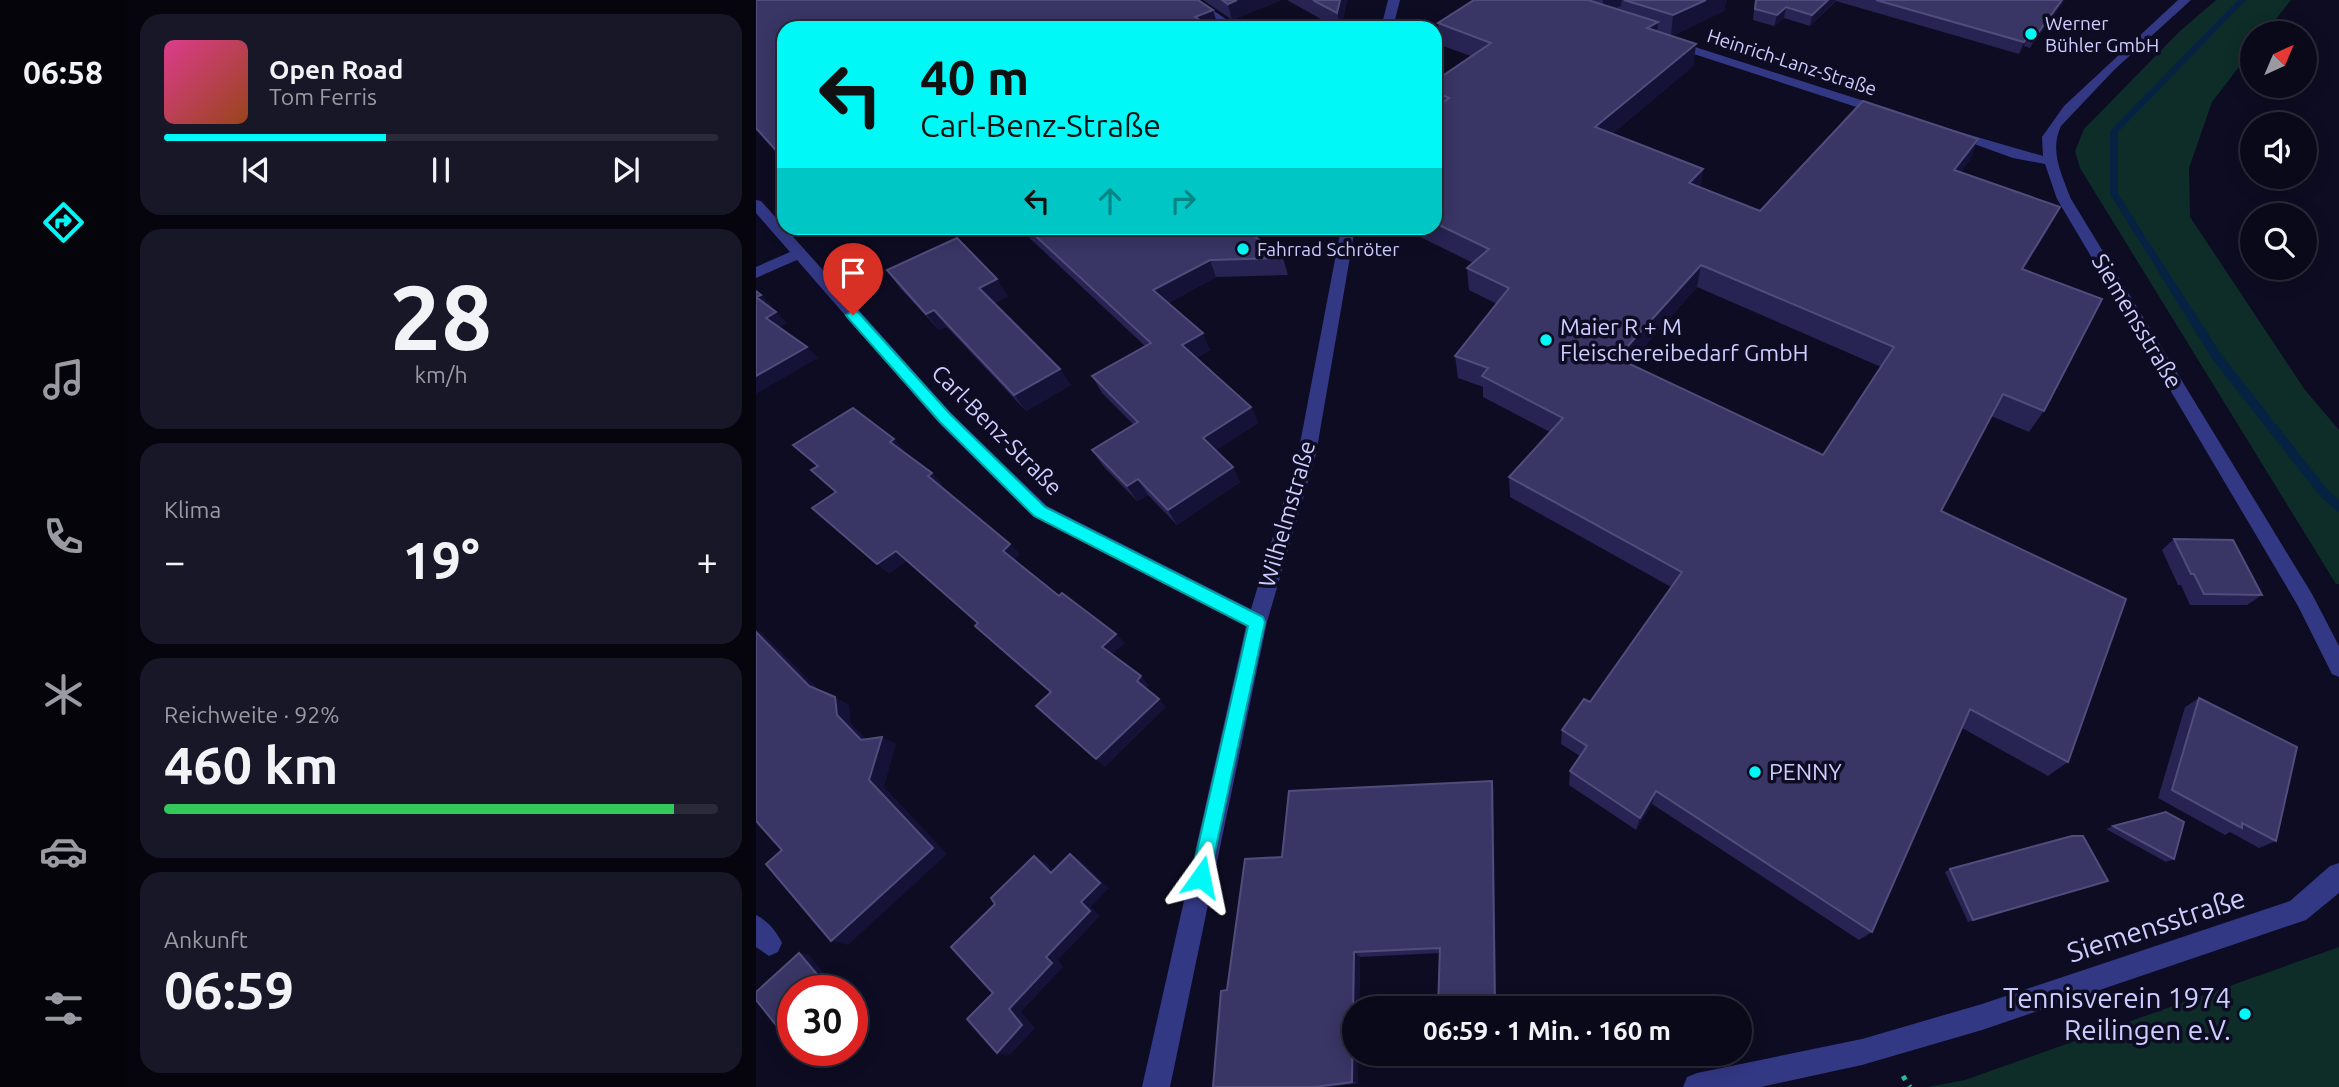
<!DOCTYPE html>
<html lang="de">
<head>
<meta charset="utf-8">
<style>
  body { margin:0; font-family:Ubuntu,sans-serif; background:#181727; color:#f1f3f6; height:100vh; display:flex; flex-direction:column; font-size:26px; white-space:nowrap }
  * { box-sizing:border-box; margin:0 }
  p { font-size:23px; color:#999aa2 }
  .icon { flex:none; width:38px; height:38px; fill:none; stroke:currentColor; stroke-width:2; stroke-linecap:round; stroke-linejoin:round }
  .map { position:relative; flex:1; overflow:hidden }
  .sheet { display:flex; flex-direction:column; gap:14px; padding:14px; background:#06050e; width:630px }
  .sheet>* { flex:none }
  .top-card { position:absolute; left:21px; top:21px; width:665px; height:214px; border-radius:21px; box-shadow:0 4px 18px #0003,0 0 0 2px #2a2a39; background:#00f8f7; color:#111; overflow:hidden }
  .needle { width:46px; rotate:44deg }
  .tools { position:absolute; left:1484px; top:21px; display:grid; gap:14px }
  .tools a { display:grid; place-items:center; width:77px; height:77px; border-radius:50%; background:#0a091a; box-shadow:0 4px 18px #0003,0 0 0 2px #2a2a39; font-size:35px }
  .speed { position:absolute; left:21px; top:975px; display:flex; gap:14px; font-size:35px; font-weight:700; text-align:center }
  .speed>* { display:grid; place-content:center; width:91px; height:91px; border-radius:50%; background:#0a091a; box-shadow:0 4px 18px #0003,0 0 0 2px #2a2a39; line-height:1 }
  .speed .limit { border:10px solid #d22; background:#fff; color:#111 }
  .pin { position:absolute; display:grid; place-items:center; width:60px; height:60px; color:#fff; margin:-72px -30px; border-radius:50% 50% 50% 0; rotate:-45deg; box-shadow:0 0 7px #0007 }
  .pin .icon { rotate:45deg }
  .me { position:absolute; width:77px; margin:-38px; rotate:12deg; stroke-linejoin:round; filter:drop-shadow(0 0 5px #0008) }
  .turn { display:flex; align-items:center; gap:24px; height:147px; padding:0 28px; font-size:32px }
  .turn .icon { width:91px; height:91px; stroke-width:2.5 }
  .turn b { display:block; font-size:49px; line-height:60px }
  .lanes { display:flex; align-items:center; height:66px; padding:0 28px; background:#0003; justify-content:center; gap:35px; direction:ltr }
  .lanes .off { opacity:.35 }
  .big { font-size:52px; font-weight:600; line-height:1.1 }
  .sheet .tile { flex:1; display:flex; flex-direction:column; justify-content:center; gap:10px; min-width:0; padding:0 24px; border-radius:21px; background:#181727 }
  .sheet .dial { align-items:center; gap:0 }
  .dial b { font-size:91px; line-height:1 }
  .song { display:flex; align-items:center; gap:21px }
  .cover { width:84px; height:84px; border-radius:10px; background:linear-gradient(135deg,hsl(330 70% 55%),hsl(20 70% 35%)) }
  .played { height:7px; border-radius:4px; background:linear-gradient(90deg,#00f8f7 40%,#2a2a39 40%) }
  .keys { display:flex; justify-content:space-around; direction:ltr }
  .heat { display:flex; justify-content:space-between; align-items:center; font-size:38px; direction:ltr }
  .charge { height:10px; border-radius:5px; background:linear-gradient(90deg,#34c759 92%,#2a2a39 0) }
  .trip { position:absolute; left:586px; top:996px; width:410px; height:70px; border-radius:35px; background:#0a091a; box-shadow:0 4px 18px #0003,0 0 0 2px #2a2a39; font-weight:600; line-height:70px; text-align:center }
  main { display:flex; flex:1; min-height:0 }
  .tabs { display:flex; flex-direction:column; width:126px; justify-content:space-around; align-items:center; background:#04040a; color:#999aa2 }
  .tabs .icon { width:49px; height:49px }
  .tabs .on { color:#00f8f7 }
  .tabs b { font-size:32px; color:#f1f3f6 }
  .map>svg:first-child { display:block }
  .green { fill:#0e2d28 }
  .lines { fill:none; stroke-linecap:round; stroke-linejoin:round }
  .stream { fill:#052242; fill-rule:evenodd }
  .path { stroke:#24bca3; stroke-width:5; stroke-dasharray:4.5 7; stroke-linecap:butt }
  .minor { fill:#333885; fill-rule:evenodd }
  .wall { fill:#272352; fill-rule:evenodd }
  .shaded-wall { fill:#151237 }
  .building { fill:#393565; stroke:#504d7d; stroke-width:2; fill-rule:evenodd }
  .route { fill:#00f8f7; stroke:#00a1a1; stroke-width:2 }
  .poi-dot { fill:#00f8f7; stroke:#0d0c22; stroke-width:2.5 }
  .labels { text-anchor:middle; stroke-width:7; stroke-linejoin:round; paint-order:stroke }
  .far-poi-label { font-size:19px; fill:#cdcdff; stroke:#0d0c22; text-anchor:start }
  .far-street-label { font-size:19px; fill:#cdcdff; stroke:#0d0c22 }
  .street-label { font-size:23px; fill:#cdcdff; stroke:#0d0c22 }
  .poi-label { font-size:23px; fill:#cdcdff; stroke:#0d0c22; text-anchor:start }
  .near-street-label { font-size:28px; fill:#cdcdff; stroke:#0d0c22 }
  .near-poi-label { font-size:28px; fill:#cdcdff; stroke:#0d0c22; text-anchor:end }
</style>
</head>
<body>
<main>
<nav class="tabs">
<b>06:58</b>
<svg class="icon on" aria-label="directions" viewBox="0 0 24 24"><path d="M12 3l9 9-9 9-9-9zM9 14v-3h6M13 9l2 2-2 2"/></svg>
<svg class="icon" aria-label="music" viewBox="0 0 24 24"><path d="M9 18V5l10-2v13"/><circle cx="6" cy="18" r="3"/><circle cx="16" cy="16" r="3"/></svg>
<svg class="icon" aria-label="phone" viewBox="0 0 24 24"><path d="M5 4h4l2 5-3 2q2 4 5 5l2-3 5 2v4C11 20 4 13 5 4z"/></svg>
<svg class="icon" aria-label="climate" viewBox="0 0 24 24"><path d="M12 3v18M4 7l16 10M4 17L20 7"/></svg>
<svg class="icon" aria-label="car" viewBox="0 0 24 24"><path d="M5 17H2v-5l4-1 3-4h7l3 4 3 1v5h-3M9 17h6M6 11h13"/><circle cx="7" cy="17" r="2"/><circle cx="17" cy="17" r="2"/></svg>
<svg class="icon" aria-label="filters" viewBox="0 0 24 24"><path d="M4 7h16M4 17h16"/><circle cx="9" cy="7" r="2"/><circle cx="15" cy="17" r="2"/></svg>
</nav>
<section class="sheet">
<div class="tile">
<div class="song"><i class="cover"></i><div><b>Open Road</b><p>Tom Ferris</p></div></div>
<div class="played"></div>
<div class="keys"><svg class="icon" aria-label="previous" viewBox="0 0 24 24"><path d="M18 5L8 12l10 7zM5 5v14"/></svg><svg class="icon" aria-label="pause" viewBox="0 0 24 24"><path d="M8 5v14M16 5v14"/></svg><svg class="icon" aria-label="next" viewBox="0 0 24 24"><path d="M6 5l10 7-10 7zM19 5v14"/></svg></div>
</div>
<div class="tile dial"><b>28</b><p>km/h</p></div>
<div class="tile"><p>Klima</p>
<div class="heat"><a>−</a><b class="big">19°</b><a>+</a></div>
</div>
<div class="tile"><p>Reichweite · 92%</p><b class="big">460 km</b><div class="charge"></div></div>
<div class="tile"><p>Ankunft</p><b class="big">06:59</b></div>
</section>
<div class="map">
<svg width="1583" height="1087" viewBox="0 0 1583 1087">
  <rect width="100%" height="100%" fill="#0d0c22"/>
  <!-- green -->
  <g class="green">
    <path d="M1460,0H1535L1509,33H1496V50L1456,102L1433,168L1434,217L1549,390L1583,430V584H1580L1324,168L1319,151L1328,129L1424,31Z"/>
    <path d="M1583,947V1087H1172L1209,1080Z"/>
  </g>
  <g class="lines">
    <!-- stream -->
    <path class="stream" d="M1482,0H1490L1362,132V194L1465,354L1571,489L1583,500V512L1579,510L1563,495L1457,360L1354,194V131Z"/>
    <!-- path -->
    <path class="path" d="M1147,1076L1154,1087"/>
    <!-- minor -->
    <g class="minor">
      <path d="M428,0H442L483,28H469Z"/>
      <path d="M632,0H644L637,28H625Z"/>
      <path d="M1422,0H1435L1358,70L1305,126C1293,151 1306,175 1315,199L1556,594L1583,646V677L1576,674L1542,606L1301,199L1289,164L1257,158L1190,134L1197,130L1287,156L1286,137L1308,106Z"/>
      <path d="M914,39L1133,109L1135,112L1133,115H1125L910,45L908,43Z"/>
      <path d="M0,200L5,201L195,413L291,506L495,609L542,454L585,228H599L560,454L511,622L414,1087H386L490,626L277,516L183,423L41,260L0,278V267L34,252L0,213Z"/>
      <path d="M1583,863V893L1550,920L1541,923L1226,1030L1106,1065L1005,1087H927L931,1077L941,1073L1106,1039L1226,1004L1534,901L1574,866Z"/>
      <path d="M0,915C12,921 20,931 26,943L22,952L13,956L0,947Z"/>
    </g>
  </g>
  <!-- wall -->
  <g class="wall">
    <path d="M0,0L462,26L457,28H28V161L0,130Z"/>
    <path d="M447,0H525L476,20Z"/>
    <path d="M531,0H591L585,28H581Z"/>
    <path d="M718,0H970L968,11L916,36L940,44L937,66L856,134L947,169L944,187L1004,211L1222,139L1213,161L1204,173L1292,230L1267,269L1288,411L1273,432L1235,416L1185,511L1312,762L1292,776L1206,728L1116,932L1103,940L896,804L880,830L813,785L814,771L824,756L805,744L806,730L834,702L915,587L754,497L753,477L794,432L727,397V387L702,378L699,356L741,304L713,290L711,268L717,263L646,228H679V81L715,56L684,45L682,23ZM941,287L1125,367L1067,455L873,364Z"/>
    <path d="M999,0H1309L1274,48L1268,46L1263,54L1080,1L1054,26L1028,18L1018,26L997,20Z"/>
    <path d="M264,228H488L527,258L532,275L460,277L412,303L454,350L440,358L495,407L502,423L460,450L484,482L421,525L392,495L381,501L347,466L336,450L378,425L346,393L336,376L389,346L265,230Z"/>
    <path d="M131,270L252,296L238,303L315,385L270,411L191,327L183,330L144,288Z"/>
    <path d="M1418,539L1506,595L1491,605H1434L1425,585H1422L1406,550Z"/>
    <path d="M1443,698L1520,841L1503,848L1474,832L1469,835L1402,798L1429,707Z"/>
    <path d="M736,781L738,790L684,953L604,957L603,1008H598L602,1083L574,1087H457L471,990L526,857Z"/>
    <path d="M1357,826L1418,859L1410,862L1350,829Z"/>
    <path d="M1194,869L1345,884L1212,922L1189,872Z"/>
  </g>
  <!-- shaded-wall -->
  <g class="shaded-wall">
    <path d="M481,0H525L476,20L472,4Z"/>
    <path d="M584,0H591L585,28L581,13Z"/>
    <path d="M847,0H866L865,6L846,14Z"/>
    <path d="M950,0H970L968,11L915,37L917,15Z"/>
    <path d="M1072,0H1080L1054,26L1056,15Z"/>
    <path d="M1306,0H1309L1274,48L1279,37Z"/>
    <path d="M1030,7L1028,18L1018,26L1021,15Z"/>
    <path d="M457,10L462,26L457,28H442L439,17Z"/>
    <path d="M902,22L900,44L891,28Z"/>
    <path d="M1273,35L1268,46L1263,54L1268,42Z"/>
    <path d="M940,44L937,66L838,149L839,127Z"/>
    <path d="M1222,139L1213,161L1189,193L1198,170Z"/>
    <path d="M947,169L944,191L933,183Z"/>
    <path d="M1304,207L1292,230L1254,291L1266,269Z"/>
    <path d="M454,260L460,277L404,307L397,290Z"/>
    <path d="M945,265L941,287L859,380L861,358Z"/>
    <path d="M241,279L252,296L234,305L223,288Z"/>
    <path d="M5,295L16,306L11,309L0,297Z"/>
    <path d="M178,310L191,327L183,330L170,314Z"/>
    <path d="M20,312L31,323L21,329L10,318Z"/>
    <path d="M447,333L454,350L433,362L426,345Z"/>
    <path d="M51,347L62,358L0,394V376Z"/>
    <path d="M304,369L315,385L270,411L258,395Z"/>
    <path d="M495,407L502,423L454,454L447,438Z"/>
    <path d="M138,439L148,450L144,453L134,442Z"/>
    <path d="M477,467L484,482L421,525L412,510Z"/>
    <path d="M176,473L186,484L182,487L172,476Z"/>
    <path d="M382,479L392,495L381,501L371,486Z"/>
    <path d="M254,544L264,554L257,561L247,551Z"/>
    <path d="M140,551L151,561L133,574L121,564Z"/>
    <path d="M0,629L6,633L67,694L53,686L0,632Z"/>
    <path d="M360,634L369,643L355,655L346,647Z"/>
    <path d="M385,676L393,685L389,689L381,681Z"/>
    <path d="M79,697L93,705L95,724L119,748L105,740L81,715Z"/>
    <path d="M403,699L410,707L349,767L340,759Z"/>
    <path d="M126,737L140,744L128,787L191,854L92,945L75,941L113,780Z"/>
    <path d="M736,781L738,790L740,1008H739Z"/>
    <path d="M900,791L896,804L880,830L884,818Z"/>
    <path d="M314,854L324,860L353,888L335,907L344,916L302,960L307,967L265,1012L279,1028L254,1055L241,1053L253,1009L290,957L325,902Z"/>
    <path d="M278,856L289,862L306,879L295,873Z"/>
    <path d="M1352,881L1345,884L1212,922L1217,920Z"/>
    <path d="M598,952L604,957L603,1008H598V1054H602V1083L596,1082Z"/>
    <path d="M43,953L53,955L80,988L78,990H66Z"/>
    <path d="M37,1018V1029L34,1032L24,1030Z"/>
  </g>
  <!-- building -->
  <g class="building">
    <path d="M0,0H442L457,10L439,17L447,22L442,25L447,28H28V159L0,128Z"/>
    <path d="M466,0H481L472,4Z"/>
    <path d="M557,0H584L581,13Z"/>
    <path d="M718,0H832L902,22L891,28L940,44L839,127L947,169L933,183L1004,211L1107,101L1222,139L1198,170L1304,207L1266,269L1346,299L1288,411L1247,394L1185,511L1370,599L1312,762L1214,709L1116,932L900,791L884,818L814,771L831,746L806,730L828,699L834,702L926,572L753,477L807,418L726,376L732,368L699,356L753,288L711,268L733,249L679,223V108L693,98L679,92V81L735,43L682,23ZM945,265L1138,347L1067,455L861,358Z"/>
    <path d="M868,0H950L917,15Z"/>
    <path d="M1000,0H1072L1056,15L1030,7L1021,15L999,9Z"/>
    <path d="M1120,0H1306L1279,37L1273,35L1268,42Z"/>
    <path d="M271,228H488L527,258L454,260L397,290L447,333L426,345L495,407L447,438L477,467L412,510L382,479L371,486L336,450L382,422L336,376L395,343Z"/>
    <path d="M201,238L241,279L223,288L304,369L258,395L178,310L170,314L131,270Z"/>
    <path d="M0,291L5,295L0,297L20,312L10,318L51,347L0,376Z"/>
    <path d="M97,408L138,439L134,442L176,473L172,476L254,544L247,551L303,596L306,593L360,634L346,647L385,676L381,681L403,699L340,759L280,706L295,692L219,626L222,623L140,551L121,564L56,508L80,492L55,470L62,466L37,445Z"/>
    <path d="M1418,539L1477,540L1506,595L1448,594L1438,574H1435Z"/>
    <path d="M0,632L53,686L79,697L81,715L105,740L126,737L113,780L177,848L75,941L10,864L26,850L0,821Z"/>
    <path d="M1443,698L1541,747L1520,841L1486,823V828L1416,790Z"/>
    <path d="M736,781L739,1008H682L684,948L598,952L596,1082L558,1087H457L465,991L471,990L489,859L526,857L533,791Z"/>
    <path d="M1410,812L1428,822L1418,859L1357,826Z"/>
    <path d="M1316,836H1327L1352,881L1217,920L1194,869Z"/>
    <path d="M314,854L344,883L325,902L334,911L290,957L296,963L253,1009L266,1025L241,1053L211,1019L237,993L195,947L239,904L235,898L278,856L295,873Z"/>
    <path d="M43,953L71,986L66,990H37V1018L24,1030L0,1000V992Z"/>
  </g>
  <!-- route -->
  <path class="route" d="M97,311L102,312L194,414L289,507L507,617L509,622L452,884L445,887L438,884L435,877L492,626L278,516L184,422L92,318L90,315Z"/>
  <!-- markers -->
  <g class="poi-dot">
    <circle cx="1275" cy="34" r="7"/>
    <circle cx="487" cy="249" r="7"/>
    <circle cx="790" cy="340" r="7"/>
    <circle cx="999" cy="772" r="7"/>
    <circle cx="1489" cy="1014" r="7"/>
  </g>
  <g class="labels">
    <!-- far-poi labels -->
    <g class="far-poi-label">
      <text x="1289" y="30">Werner<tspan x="1289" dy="22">Bühler GmbH</tspan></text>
      <text x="501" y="256">Fahrrad Schröter</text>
    </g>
    <!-- far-street labels -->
    <g class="far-street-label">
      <text transform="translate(1036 62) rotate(18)" y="7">Heinrich-Lanz-Straße</text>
    </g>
    <!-- street labels -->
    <g class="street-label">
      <text transform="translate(1381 321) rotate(59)" y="8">Siemensstraße</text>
      <text transform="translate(241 430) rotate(45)" y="8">Carl-Benz-Straße</text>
      <text transform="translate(531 514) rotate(-74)" y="8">Wilhelmstraße</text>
    </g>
    <!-- poi labels -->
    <g class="poi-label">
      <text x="804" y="335">Maier R + M<tspan x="804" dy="26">Fleischereibedarf GmbH</tspan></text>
      <text x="1013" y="780">PENNY</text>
    </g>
    <!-- near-street labels -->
    <g class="near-street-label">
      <text transform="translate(1400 925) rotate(-18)" y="10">Siemensstraße</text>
    </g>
    <!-- near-poi labels -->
    <g class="near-poi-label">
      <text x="1475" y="1008">Tennisverein 1974<tspan x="1475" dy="32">Reilingen e.V.</tspan></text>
    </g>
  </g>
</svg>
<div class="tools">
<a><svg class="needle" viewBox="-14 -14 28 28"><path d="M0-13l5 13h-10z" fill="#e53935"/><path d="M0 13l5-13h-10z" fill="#999aa2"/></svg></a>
<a><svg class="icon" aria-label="sound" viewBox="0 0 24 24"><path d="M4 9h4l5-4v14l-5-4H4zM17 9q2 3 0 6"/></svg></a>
<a><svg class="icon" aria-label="search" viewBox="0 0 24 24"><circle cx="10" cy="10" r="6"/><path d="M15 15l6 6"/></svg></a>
</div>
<div class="speed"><div class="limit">30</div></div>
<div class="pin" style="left:97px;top:315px;background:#d93025"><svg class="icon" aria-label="arrive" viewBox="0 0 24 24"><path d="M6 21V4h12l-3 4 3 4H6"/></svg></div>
<svg class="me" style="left:445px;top:877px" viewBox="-20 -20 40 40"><path d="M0-17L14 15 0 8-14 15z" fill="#00f8f7" stroke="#fff" stroke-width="4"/></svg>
<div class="trip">06:59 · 1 Min. · 160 m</div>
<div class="top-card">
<div class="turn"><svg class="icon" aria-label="left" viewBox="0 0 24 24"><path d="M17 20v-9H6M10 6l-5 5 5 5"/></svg><div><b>40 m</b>Carl-Benz-Straße</div></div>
<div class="lanes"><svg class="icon" aria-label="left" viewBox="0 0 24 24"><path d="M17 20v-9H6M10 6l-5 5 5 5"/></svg><svg class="icon off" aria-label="ahead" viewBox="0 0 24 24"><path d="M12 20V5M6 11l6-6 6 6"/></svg><svg class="icon off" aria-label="right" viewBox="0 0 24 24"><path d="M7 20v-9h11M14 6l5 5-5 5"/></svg></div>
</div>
</div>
</main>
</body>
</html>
